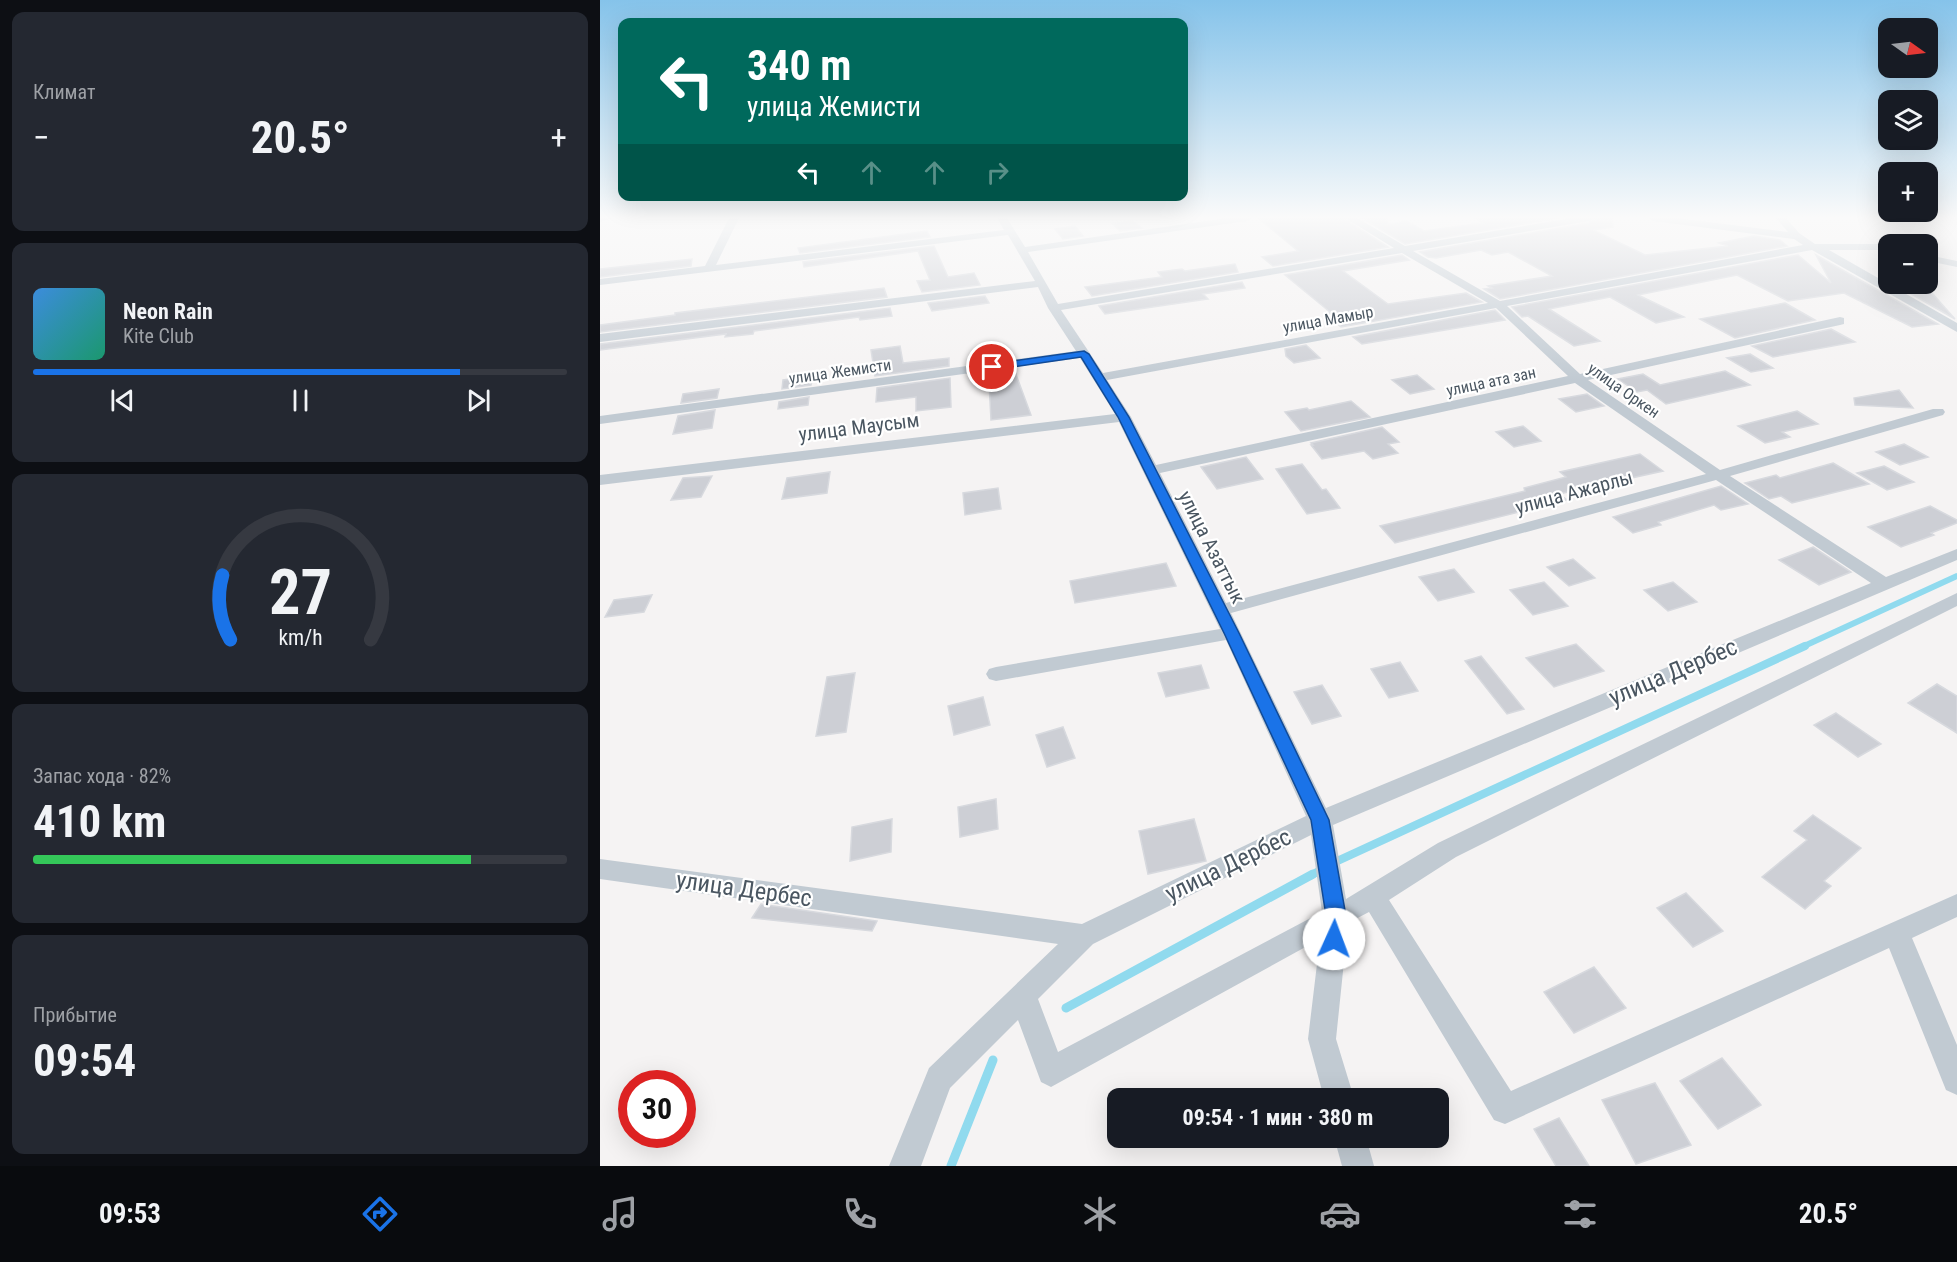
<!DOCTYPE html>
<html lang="ru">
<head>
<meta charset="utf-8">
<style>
  body { margin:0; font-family:"Roboto Condensed",sans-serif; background:#242831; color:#f1f3f6; height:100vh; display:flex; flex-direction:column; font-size:22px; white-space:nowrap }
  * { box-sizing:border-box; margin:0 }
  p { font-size:20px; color:#9ea1a6 }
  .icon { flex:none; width:33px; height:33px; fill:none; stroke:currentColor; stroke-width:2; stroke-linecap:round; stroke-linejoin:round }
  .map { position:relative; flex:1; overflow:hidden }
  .side { display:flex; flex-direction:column; gap:12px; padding:12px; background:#0d0f14; width:600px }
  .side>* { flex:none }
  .banner { position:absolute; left:18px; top:18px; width:570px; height:183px; border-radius:12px; box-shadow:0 6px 24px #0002; background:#00695c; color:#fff; overflow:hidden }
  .needle { width:39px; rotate:104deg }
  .fabs { position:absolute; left:1278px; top:18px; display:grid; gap:12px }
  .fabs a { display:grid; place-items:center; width:60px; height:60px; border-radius:12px; background:#171b24; box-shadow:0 6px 24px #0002; font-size:30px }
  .speed { position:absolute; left:18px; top:1070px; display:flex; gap:12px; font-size:30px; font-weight:700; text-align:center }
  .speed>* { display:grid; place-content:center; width:78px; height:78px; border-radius:50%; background:#171b24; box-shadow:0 6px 24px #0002; line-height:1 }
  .speed .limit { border:9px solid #d22; background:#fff; color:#111 }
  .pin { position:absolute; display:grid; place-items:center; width:51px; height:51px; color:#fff; margin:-26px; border:3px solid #fff; border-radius:50%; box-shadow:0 2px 6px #0007 }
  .me { position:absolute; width:66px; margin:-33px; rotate:2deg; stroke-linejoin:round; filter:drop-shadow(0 0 4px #0008) }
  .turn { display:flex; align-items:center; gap:21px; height:126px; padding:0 30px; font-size:27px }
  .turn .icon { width:78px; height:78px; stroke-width:2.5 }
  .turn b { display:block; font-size:42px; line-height:51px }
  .lanes { display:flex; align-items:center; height:57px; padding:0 30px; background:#0003; justify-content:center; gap:30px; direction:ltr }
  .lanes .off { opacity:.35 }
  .big { font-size:45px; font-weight:700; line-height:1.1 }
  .side .card { flex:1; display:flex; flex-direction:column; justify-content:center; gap:9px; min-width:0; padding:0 21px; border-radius:12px; background:#242831 }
  .side .dial { align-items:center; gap:0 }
  .dial svg { height:156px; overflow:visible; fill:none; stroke:#363941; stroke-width:7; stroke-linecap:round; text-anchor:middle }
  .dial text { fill:#f1f3f6; stroke:none }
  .song { display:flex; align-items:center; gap:18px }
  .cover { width:72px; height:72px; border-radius:9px; background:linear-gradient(135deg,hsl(210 70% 55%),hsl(160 70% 35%)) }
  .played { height:6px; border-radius:3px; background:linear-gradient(90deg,#1a73e8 80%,#363941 80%) }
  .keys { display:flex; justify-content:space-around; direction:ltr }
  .heat { display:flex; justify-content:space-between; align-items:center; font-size:33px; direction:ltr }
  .charge { height:9px; border-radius:4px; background:linear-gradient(90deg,#34c759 82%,#363941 0) }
  .trip { position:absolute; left:507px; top:1088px; width:342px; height:60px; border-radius:12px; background:#171b24; box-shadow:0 6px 24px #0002; font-weight:700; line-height:60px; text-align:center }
  .dock { display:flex; height:96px; justify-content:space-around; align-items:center; background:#090b0e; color:#9ea1a6 }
  .dock .icon { width:42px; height:42px }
  .dock .selected { color:#1a73e8 }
  .dock b { font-size:27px; color:#f1f3f6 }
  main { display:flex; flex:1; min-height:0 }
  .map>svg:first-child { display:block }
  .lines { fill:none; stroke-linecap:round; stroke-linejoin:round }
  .stream-far2 { stroke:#90daee; stroke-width:6 }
  .stream-far1 { stroke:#90daee; stroke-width:8 }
  .stream { stroke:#90daee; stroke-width:9 }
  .building { fill:#cdcfd5; stroke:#d7d9de; stroke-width:1.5 }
  .minor { fill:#c1cad2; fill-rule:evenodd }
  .route { fill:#1a73e8; stroke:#114b97; stroke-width:1.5 }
  .labels { text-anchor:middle; stroke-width:4.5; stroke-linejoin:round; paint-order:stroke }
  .far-street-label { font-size:16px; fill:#4a5661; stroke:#fff }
  .street-label { font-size:20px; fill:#4a5661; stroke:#fff }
  .near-street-label { font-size:24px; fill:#4a5661; stroke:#fff }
</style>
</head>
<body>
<main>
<section class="side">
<div class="card"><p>Климат</p>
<div class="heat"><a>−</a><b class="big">20.5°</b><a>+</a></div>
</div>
<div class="card">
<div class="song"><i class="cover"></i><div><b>Neon Rain</b><p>Kite Club</p></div></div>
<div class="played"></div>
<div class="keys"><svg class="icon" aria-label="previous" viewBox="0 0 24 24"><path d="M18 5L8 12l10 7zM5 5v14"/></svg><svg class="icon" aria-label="pause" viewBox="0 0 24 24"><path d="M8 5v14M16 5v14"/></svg><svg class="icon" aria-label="next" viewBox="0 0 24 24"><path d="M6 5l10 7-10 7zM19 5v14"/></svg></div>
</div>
<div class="card dial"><svg viewBox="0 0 100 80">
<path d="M14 69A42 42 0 1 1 86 69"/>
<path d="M14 69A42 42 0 0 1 10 36" stroke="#1a73e8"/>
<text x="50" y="56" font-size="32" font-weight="700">27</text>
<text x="50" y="72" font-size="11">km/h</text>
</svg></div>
<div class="card"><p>Запас хода · 82%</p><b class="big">410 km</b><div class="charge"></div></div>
<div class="card"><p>Прибытие</p><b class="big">09:54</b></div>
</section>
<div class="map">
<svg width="1357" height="1166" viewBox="0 0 1357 1166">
  <rect width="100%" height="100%" fill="#f5f3f3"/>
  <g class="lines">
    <!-- stream-far2 -->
    <path class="stream-far2" d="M1202,647L1357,576"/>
    <!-- stream-far1 -->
    <g class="stream-far1">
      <path d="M733,863L1205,646"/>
      <path d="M710,876L724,868"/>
    </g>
    <!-- stream -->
    <g class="stream">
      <path d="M466,1008L713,874"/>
      <path d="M351,1166L393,1060"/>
    </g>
  </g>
  <!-- building -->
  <g class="building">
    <path d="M658,218H743L788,247L673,266L662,257L698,251Z"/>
    <path d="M762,218H787L788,224L807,221L824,231L883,223L875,218H958L805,244Z"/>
    <path d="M996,218H1012L1013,227L993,230L1045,255L1128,246L1119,243L1154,236L1180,240L1187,246L900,299L884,289L892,288L888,286L952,276L908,252L892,255L881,250L836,258L828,257L820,252L989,223Z"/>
    <path d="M533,221L542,228L520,231L512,223Z"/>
    <path d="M475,226L483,236L463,239L455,229Z"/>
    <path d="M327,231L330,237L200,253L198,248Z"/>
    <path d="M334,246L348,277L374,273L380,285L322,292L317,281L330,280L318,251L204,267L203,262Z"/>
    <path d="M802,255L809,260L743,271L788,304L866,293L882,302L741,327L726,314L730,312L685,275Z"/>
    <path d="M1198,255L1231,283L1216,255L1338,324L1312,327L1244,293L1188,301L1137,275L1038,295L1084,317L1056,323L1010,297L949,309L1000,341L974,346L928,316L922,317L912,307Z"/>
    <path d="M92,259L91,266L0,277V269Z"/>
    <path d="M635,264L638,272L492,296L485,287L562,277L558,272L582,269L585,271Z"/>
    <path d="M642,282L645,288L603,294L608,299L505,314L499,306Z"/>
    <path d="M1296,284H1324L1355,319L1299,287Z"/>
    <path d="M284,288L287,297L0,332V325L75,315V313Z"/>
    <path d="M385,296L389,303L332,311L328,303Z"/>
    <path d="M1185,303L1215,320L1135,338L1100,319Z"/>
    <path d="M290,308L292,316L260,320L259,317L154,331L153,334L125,337L126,334L0,350V344Z"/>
    <path d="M895,310L905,320L762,344L753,337Z"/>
    <path d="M1231,329L1255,342L1173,357L1152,346Z"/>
    <path d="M706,345L720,358L694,363L686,356L685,349Z"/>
    <path d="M300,346L303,363L349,358V366L275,376L271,350Z"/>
    <path d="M407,350L410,358L376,362L374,355Z"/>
    <path d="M1150,354L1173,368L1151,372L1127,358Z"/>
    <path d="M414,369L431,415L391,420L389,382L382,383L380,374Z"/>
    <path d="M1125,371L1150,385L1066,404L1047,390L1037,392L1018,379L1043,374L1060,385Z"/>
    <path d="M817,375L834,389L810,394L792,380Z"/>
    <path d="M213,376L211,385L182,389L183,380Z"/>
    <path d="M350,378L351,407L316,411V397L276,402L277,388Z"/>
    <path d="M119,389L117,398L81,403L83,394Z"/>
    <path d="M1299,390L1313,408L1255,405L1254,398Z"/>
    <path d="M987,394L1004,406L976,412L959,399Z"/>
    <path d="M209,397L208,405L178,409L179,402Z"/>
    <path d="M751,401L770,417L701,431L685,412L707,408L709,410Z"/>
    <path d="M115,410L112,428L73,434L78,416Z"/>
    <path d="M1197,411L1218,424L1182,432L1190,437L1165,443L1138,426Z"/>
    <path d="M923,426L941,441L914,447L896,432Z"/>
    <path d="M782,427L799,442L788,444L798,453L773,459L764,451L722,459L711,445H713L711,443Z"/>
    <path d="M1304,444L1328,457L1300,465L1276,452Z"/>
    <path d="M1040,454L1063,471L959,494L967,500L795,543L780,526L925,491L924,488L966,477L960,472Z"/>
    <path d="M646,457L663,479L617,489L601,467Z"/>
    <path d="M1233,463L1269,484L1192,503L1181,496L1169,499L1145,483L1176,475L1180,478Z"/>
    <path d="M702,464L722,490L726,489L740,508L707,514L676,469Z"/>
    <path d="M1284,466L1314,482L1287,490L1257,473Z"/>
    <path d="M230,472L227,493L182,499L187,478Z"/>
    <path d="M112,476L101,497L71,500L83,478Z"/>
    <path d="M1121,486L1148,504L1121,510L1114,505L1058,522L1061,525L1033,533L1013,517Z"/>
    <path d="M398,488L401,509L365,515L363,493Z"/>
    <path d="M1330,506L1357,520V523L1331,533L1334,535L1301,547L1268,527Z"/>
    <path d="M1213,547L1251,572L1219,585L1179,560Z"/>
    <path d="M973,559L995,578L969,586L947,567Z"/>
    <path d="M566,563L576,586L475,603L470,581Z"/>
    <path d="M854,569L874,592L838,601L819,577Z"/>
    <path d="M944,582L968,606L933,615L910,590Z"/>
    <path d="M1073,582L1097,602L1068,611L1044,590Z"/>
    <path d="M52,595L44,612L5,617L14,600Z"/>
    <path d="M976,644L1004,671L954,687L926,658Z"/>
    <path d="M881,656L924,709L907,714L865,661Z"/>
    <path d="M800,662L818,691L789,698L771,669Z"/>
    <path d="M601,665L609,688L566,697L558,673Z"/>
    <path d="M255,673L246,732L216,736L227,677Z"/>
    <path d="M1337,684L1357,696V733L1308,703Z"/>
    <path d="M722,685L741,716L712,724L694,692Z"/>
    <path d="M383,697L390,725L354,735L348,706Z"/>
    <path d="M1236,713L1281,744L1258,757L1214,725Z"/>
    <path d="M463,727L475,758L447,767L436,735Z"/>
    <path d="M396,799L398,829L360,837L358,807Z"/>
    <path d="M1213,815L1261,848L1224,881L1231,886L1205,909L1162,877L1207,840L1194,831Z"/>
    <path d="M292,819L291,852L250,861L252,827Z"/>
    <path d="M594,819L606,861L548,874L539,831Z"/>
    <path d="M1086,893L1123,931L1093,947L1057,908Z"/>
    <path d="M161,904L277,921L272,931L152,918Z"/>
    <path d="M994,967L1026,1008L974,1033L944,992Z"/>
    <path d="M1122,1058L1161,1105L1118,1129L1080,1081Z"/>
    <path d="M1055,1083L1091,1145L1036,1164L1002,1100Z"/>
    <path d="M959,1118L989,1166H956L934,1129Z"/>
  </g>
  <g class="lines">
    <!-- minor -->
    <g class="minor">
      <path d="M0,218H13L0,222Z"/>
      <path d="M129,218H139L116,265L404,230L397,218H407L425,247L627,218H652L647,221L428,252L458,304L794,248L745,218H757L805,246L972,218H994L989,221L813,251L900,301L1203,245L1194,239L1053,221L1048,218H1076L1188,232L1176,218H1186L1199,233L1215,244H1290L1288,250H1229L1357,323V332L1212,250L907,306L980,374L1240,317L1244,318V324L1240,325L988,380L1120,470L1333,409H1343L1345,412L1343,415L1130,476L1286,577L1357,549V560L733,825L746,899L838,843L1357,593V606L856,857L789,900L911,1091L1357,894V917L1312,938L1357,1045V1095L1346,1090L1289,948L905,1124L894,1120L769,912L748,923L736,1039L754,1098H724L708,1039L720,939L451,1087L441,1082L418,1020L350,1088L321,1166H289L329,1068L458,944L0,879V859L482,924L706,816L626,640L396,681L389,679L386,674L389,669L396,667L620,629L519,422L0,485V475L515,414L480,358L0,424V416L476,351L448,308L438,287L0,342V334L435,281L408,235L0,285V279L105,266ZM802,253L888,303L503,373L461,310ZM896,308L968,376L556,465L531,417L507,380ZM975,383L1106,474L626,603L560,473ZM1116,480L1271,583L726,808L631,613ZM711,835L722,912L458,1052L438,999L493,944Z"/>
      <path d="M1328,255L1357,261V267L1328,261Z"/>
      <path d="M734,1137H766L774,1166H742Z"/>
    </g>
  </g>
  <!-- sky -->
  <linearGradient id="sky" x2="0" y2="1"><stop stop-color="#85c3ea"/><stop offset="0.57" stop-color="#fafafa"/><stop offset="1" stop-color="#fafafa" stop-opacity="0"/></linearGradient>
  <rect width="1357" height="381" fill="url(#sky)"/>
  <!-- route -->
  <path class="route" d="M484,351L489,354L529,417L639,633L729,820L746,916L744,939L741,945L734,948L726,945L723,939L726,916L711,820L624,633L518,417L481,357L392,370L387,367L392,364Z"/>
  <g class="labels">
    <!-- far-street labels -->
    <g class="far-street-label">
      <text transform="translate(728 319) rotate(-10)" y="6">улица Мамыр</text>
      <text transform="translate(240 371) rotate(-8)" y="6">улица Жемисти</text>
      <text transform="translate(891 381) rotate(-12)" y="6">улица ата зан</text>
      <text transform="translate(1024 390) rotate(35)" y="6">улица Оркен</text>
    </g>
    <!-- street labels -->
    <g class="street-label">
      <text transform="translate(259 427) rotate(-7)" y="7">улица Маусым</text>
      <text transform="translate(974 492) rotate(-15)" y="7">улица Ажарлы</text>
      <text transform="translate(612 547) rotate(63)" y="7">улица Азаттык</text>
    </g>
    <!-- near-street labels -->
    <g class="near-street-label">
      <text transform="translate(1073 672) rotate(-23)" y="8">улица Дербес</text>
      <text transform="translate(628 865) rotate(-26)" y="8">улица Дербес</text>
      <text transform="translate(144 889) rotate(8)" y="8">улица Дербес</text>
    </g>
  </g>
</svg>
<div class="fabs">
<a><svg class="needle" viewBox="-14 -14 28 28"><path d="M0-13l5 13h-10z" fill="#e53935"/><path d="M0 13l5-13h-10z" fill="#9ea1a6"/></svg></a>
<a><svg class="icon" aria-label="layers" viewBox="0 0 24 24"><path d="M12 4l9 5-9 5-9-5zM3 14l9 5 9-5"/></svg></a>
<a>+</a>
<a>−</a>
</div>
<div class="speed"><div class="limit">30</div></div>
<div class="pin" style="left:392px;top:367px;background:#d93025"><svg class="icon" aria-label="arrive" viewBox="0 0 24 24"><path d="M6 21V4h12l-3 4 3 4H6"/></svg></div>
<svg class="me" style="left:734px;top:939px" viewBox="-20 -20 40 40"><circle r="19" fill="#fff"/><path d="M0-13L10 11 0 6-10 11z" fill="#1a73e8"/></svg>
<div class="trip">09:54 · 1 мин · 380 m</div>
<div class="banner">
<div class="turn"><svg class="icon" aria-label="left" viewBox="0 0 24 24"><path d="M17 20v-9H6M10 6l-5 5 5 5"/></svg><div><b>340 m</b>улица Жемисти</div></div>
<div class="lanes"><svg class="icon" aria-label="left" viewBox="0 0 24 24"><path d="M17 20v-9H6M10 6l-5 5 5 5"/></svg><svg class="icon off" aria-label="ahead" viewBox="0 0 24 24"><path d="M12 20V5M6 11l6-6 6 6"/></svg><svg class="icon off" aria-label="ahead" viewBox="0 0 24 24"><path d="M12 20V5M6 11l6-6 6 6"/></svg><svg class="icon off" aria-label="right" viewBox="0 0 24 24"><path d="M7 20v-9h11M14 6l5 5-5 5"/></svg></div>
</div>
</div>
</main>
<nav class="dock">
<b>09:53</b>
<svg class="icon selected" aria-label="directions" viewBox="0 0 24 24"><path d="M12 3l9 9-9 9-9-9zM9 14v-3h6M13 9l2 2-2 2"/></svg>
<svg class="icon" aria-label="music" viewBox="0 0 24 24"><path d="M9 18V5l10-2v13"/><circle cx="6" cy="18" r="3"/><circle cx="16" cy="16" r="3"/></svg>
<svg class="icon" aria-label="phone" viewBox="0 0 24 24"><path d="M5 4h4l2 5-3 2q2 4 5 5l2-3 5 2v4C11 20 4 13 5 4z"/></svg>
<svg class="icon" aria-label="climate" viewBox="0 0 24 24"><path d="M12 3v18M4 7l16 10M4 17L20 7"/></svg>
<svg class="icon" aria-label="car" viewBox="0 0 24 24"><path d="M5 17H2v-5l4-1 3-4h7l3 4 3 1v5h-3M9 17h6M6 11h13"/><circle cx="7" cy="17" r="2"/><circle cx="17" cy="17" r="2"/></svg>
<svg class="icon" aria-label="filters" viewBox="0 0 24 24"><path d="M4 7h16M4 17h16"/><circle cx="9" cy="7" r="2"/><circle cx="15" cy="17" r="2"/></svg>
<b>20.5°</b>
</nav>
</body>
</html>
